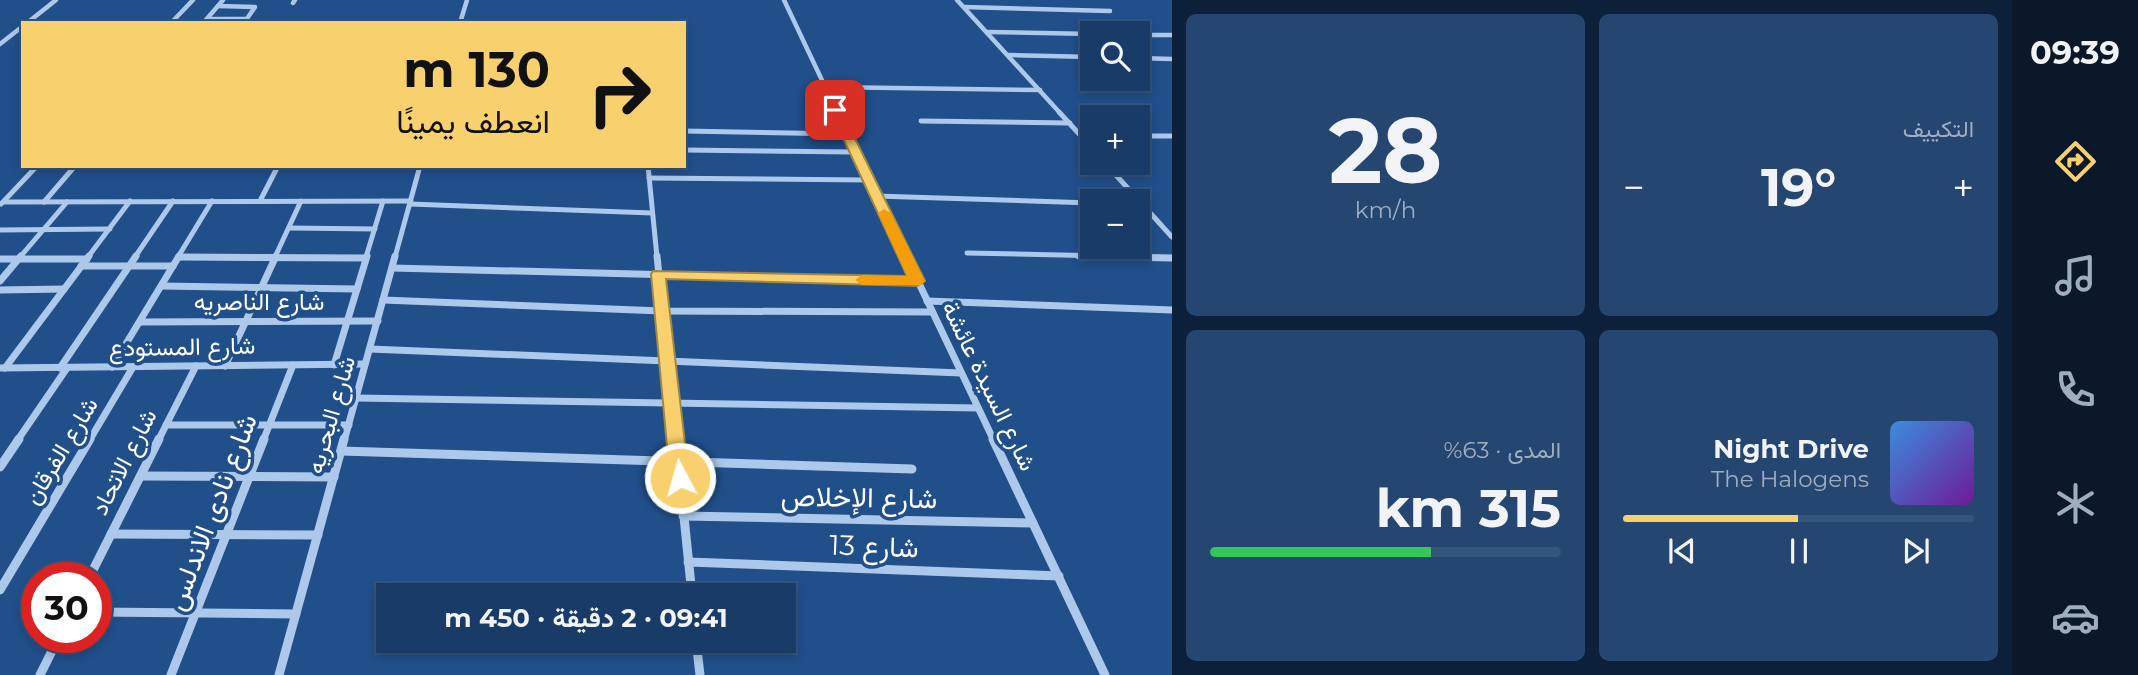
<!DOCTYPE html>
<html lang="ar">
<head>
<meta charset="utf-8">
<style>
  body { margin:0; font-family:Montserrat,Vazirmatn,sans-serif; background:#254671; color:#f1f3f6; direction:rtl; height:100vh; display:flex; flex-direction:column; font-size:26px; white-space:nowrap }
  * { box-sizing:border-box; margin:0 }
  p { font-size:23px; color:#9fadc0 }
  .icon { flex:none; width:38px; height:38px; fill:none; stroke:currentColor; stroke-width:2; stroke-linecap:round; stroke-linejoin:round }
  .map { position:relative; flex:1; overflow:hidden; direction:ltr }
  .sheet { display:flex; flex-direction:column; gap:14px; padding:14px; background:#0d2039; width:840px }
  .sheet>* { flex:none }
  .hud { position:absolute; left:21px; top:21px; width:665px; height:147px; border-radius:0px; box-shadow:0 4px 10px #0003,0 0 0 2px #36557c; direction:rtl; background:#f8d06d; color:#111; overflow:hidden }
  .fabs { position:absolute; left:1080px; top:21px; display:grid; gap:14px }
  .fabs a { display:grid; place-items:center; width:70px; height:70px; border-radius:0px; background:#183b68; box-shadow:0 4px 10px #0003,0 0 0 2px #36557c; font-size:35px }
  .speed { position:absolute; left:21px; top:562px; display:flex; gap:14px; font-size:35px; font-weight:700; text-align:center }
  .speed>* { display:grid; place-content:center; width:91px; height:91px; border-radius:50%; background:#183b68; box-shadow:0 4px 10px #0003,0 0 0 2px #36557c; line-height:1 }
  .speed .limit { border:10px solid #d22; background:#fff; color:#111 }
  .pin { position:absolute; display:grid; place-items:center; width:60px; height:60px; color:#fff; margin:-30px; border-radius:14px; box-shadow:0 4px 10px #0006 }
  .me { position:absolute; width:77px; margin:-38px; rotate:354deg; stroke-linejoin:round; filter:drop-shadow(0 0 5px #0008) }
  .turn { display:flex; align-items:center; gap:24px; height:147px; padding:0 21px; font-size:32px }
  .turn .icon { width:91px; height:91px; stroke-width:2.5 }
  .turn b { display:block; font-size:49px; line-height:60px }
  .big { font-size:52px; font-weight:700; line-height:1.1 }
  .sheet .tile { flex:1; display:flex; flex-direction:column; justify-content:center; gap:10px; min-width:0; padding:0 24px; border-radius:10px; background:#254671 }
  .sheet .dial { align-items:center; gap:0 }
  .dial b { font-size:91px; line-height:1 }
  .song { display:flex; align-items:center; gap:21px }
  .cover { width:84px; height:84px; border-radius:10px; background:linear-gradient(135deg,hsl(210 70% 55%),hsl(280 70% 35%)) }
  .played { height:7px; border-radius:4px; background:linear-gradient(90deg,#f8d06d 50%,#36557c 50%) }
  .keys { display:flex; justify-content:space-around; direction:ltr }
  .heat { display:flex; justify-content:space-between; align-items:center; font-size:38px; direction:ltr }
  .charge { height:10px; border-radius:5px; background:linear-gradient(90deg,#34c759 63%,#36557c 0) }
  .sheet .tiles { flex:1; display:grid; gap:14px; grid-template-columns:repeat(2,1fr) }
  .trip { position:absolute; left:376px; top:583px; width:420px; height:70px; border-radius:0px; background:#183b68; box-shadow:0 4px 10px #0003,0 0 0 2px #36557c; font-weight:700; line-height:70px; text-align:center; direction:rtl }
  main { display:flex; flex:1; min-height:0 }
  .dock { display:flex; flex-direction:column; width:126px; justify-content:space-around; align-items:center; background:#0a182a; color:#9fadc0 }
  .dock .icon { width:49px; height:49px }
  .dock .active { color:#f8d06d }
  .dock b { font-size:32px; color:#f1f3f6 }
  .map>svg:first-child { display:block }
  .lines { fill:none; stroke-linecap:round; stroke-linejoin:round }
  .minor-far3 { stroke:#acc9eb; stroke-width:4.5 }
  .minor-far2 { stroke:#acc9eb; stroke-width:5 }
  .minor-far1 { stroke:#acc9eb; stroke-width:7 }
  .minor { stroke:#acc9eb; stroke-width:9 }
  .route { fill:#f8d06d; stroke:#a18747; stroke-width:2 }
  .slow { fill:#f59e0b }
  .labels { text-anchor:middle; stroke-width:7; stroke-linejoin:round; paint-order:stroke }
  .street-label { font-size:24px; fill:#fff; stroke:#204f8a }
  .near-street-label { font-size:28px; fill:#fff; stroke:#204f8a }
</style>
</head>
<body>
<main>
<nav class="dock">
<b>09:39</b>
<svg class="icon active" aria-label="directions" viewBox="0 0 24 24"><path d="M12 3l9 9-9 9-9-9zM9 14v-3h6M13 9l2 2-2 2"/></svg>
<svg class="icon" aria-label="music" viewBox="0 0 24 24"><path d="M9 18V5l10-2v13"/><circle cx="6" cy="18" r="3"/><circle cx="16" cy="16" r="3"/></svg>
<svg class="icon" aria-label="phone" viewBox="0 0 24 24"><path d="M5 4h4l2 5-3 2q2 4 5 5l2-3 5 2v4C11 20 4 13 5 4z"/></svg>
<svg class="icon" aria-label="climate" viewBox="0 0 24 24"><path d="M12 3v18M4 7l16 10M4 17L20 7"/></svg>
<svg class="icon" aria-label="car" viewBox="0 0 24 24"><path d="M5 17H2v-5l4-1 3-4h7l3 4 3 1v5h-3M9 17h6M6 11h13"/><circle cx="7" cy="17" r="2"/><circle cx="17" cy="17" r="2"/></svg>
</nav>
<section class="sheet">
<div class="tiles">
<div class="tile"><p>التكييف</p>
<div class="heat"><a>−</a><b class="big">19°</b><a>+</a></div>
</div>
<div class="tile dial"><b>28</b><p>km/h</p></div>
<div class="tile">
<div class="song"><i class="cover"></i><div><b>Night Drive</b><p>The Halogens</p></div></div>
<div class="played"></div>
<div class="keys"><svg class="icon" aria-label="previous" viewBox="0 0 24 24"><path d="M18 5L8 12l10 7zM5 5v14"/></svg><svg class="icon" aria-label="pause" viewBox="0 0 24 24"><path d="M8 5v14M16 5v14"/></svg><svg class="icon" aria-label="next" viewBox="0 0 24 24"><path d="M6 5l10 7-10 7zM19 5v14"/></svg></div>
</div>
<div class="tile"><p>المدى · 63%</p><b class="big">315 km</b><div class="charge"></div></div>
</div>
</section>
<div class="map">
<svg width="1172" height="675" viewBox="0 0 1172 675">
  <rect width="100%" height="100%" fill="#204f8a"/>
  <g class="lines">
    <!-- minor-far3 -->
    <g class="minor-far3">
      <path d="M784,0L838,114"/>
      <path d="M957,0L1061,114"/>
      <path d="M293,3L295,0"/>
      <path d="M218,6L255,7L244,23"/>
      <path d="M964,7L1110,11"/>
      <path d="M207,19H247"/>
      <path d="M205,21L223,0"/>
      <path d="M27,23L56,0"/>
      <path d="M171,23L193,0"/>
      <path d="M460,23L467,0"/>
      <path d="M988,32L1092,34"/>
      <path d="M1138,35H1172"/>
      <path d="M0,44L23,26"/>
      <path d="M1009,55L1092,57"/>
      <path d="M1138,58L1172,59"/>
      <path d="M824,87L1040,90"/>
    </g>
    <!-- minor-far2 -->
    <g class="minor-far2">
      <path d="M837,112L906,257"/>
      <path d="M1059,112L1092,148"/>
      <path d="M921,121L1070,123"/>
      <path d="M684,131L846,134"/>
      <path d="M1080,134L1092,135"/>
      <path d="M1138,136H1172"/>
      <path d="M684,150L855,152"/>
      <path d="M1105,163L1172,237"/>
      <path d="M648,166L657,257"/>
      <path d="M649,178L868,180"/>
      <path d="M876,196L1092,203"/>
      <path d="M260,201L278,166"/>
      <path d="M3,202L411,201"/>
      <path d="M44,202L75,166"/>
      <path d="M1,204L37,166"/>
      <path d="M410,204L652,213"/>
      <path d="M289,228L375,229"/>
      <path d="M0,230L110,229"/>
      <path d="M967,253L1151,257"/>
      <path d="M20,257L67,202"/>
      <path d="M88,257L130,201"/>
      <path d="M135,257L173,201"/>
      <path d="M178,257L212,201"/>
      <path d="M179,257H270"/>
      <path d="M275,257L301,201"/>
      <path d="M366,257L383,201"/>
      <path d="M395,257L420,166"/>
    </g>
    <!-- minor-far1 -->
    <g class="minor-far1">
      <path d="M657,256L676,441"/>
      <path d="M906,256L994,441"/>
      <path d="M1079,256L1172,258"/>
      <path d="M179,257L366,258"/>
      <path d="M0,259H87"/>
      <path d="M81,266H173"/>
      <path d="M392,268L917,281"/>
      <path d="M0,281L21,256"/>
      <path d="M162,286L357,289"/>
      <path d="M0,290L64,289"/>
      <path d="M383,300L662,311L932,312"/>
      <path d="M927,301L1172,310"/>
      <path d="M140,322L378,321"/>
      <path d="M370,349L961,373"/>
      <path d="M334,365L367,256"/>
      <path d="M225,366L276,256"/>
      <path d="M112,367L179,256"/>
      <path d="M0,368L365,364"/>
      <path d="M5,368L89,256"/>
      <path d="M60,368L136,256"/>
      <path d="M356,398L978,408"/>
      <path d="M166,425H349"/>
      <path d="M17,441L67,368"/>
      <path d="M89,441L133,367"/>
      <path d="M158,441L196,366"/>
      <path d="M263,441L293,365"/>
      <path d="M344,441L395,256"/>
    </g>
    <!-- minor -->
    <g class="minor">
      <path d="M676,439L692,595"/>
      <path d="M993,439L1105,675"/>
      <path d="M341,451L912,469"/>
      <path d="M0,467L19,439"/>
      <path d="M141,476L334,477"/>
      <path d="M683,516L1033,523"/>
      <path d="M111,534L318,535"/>
      <path d="M688,562L1059,576"/>
      <path d="M89,578L159,439"/>
      <path d="M0,590L90,439"/>
      <path d="M96,612L296,614"/>
      <path d="M696,640L700,675"/>
      <path d="M40,675L59,637"/>
      <path d="M171,675L264,439"/>
      <path d="M279,675L344,439"/>
    </g>
  </g>
  <!-- route -->
  <path class="route" d="M831,108L841,110L925,281L917,286L666,279L689,478L686,484L680,487L673,484L670,478L651,274L653,271L907,276L830,110Z"/>
  <!-- slow -->
  <path class="slow" d="M884,209L891,213L925,281L922,285H862L855,280L862,275L907,276L878,213Z"/>
  <g class="labels">
    <!-- street labels -->
    <g class="street-label">
      <text x="259" y="310">شارع الناصريه</text>
      <text transform="translate(182 347) rotate(-1)" y="8">شارع المستودع</text>
      <text transform="translate(989 386) rotate(64)" y="8">شارع السيدة عائشة</text>
      <text transform="translate(331 415) rotate(-74)" y="8">شارع البحريه</text>
      <text transform="translate(61 451) rotate(-59)" y="8">شارع الفرقان</text>
      <text transform="translate(124 462) rotate(-63)" y="8">شارع الاتحاد</text>
    </g>
    <!-- near-street labels -->
    <g class="near-street-label">
      <text transform="translate(859 497) rotate(1)" y="10">شارع الإخلاص</text>
      <text transform="translate(211 512) rotate(-69)" y="10">شارع نادى الاندلس</text>
      <text transform="translate(874 546) rotate(2)" y="10">شارع 13</text>
    </g>
  </g>
</svg>
<div class="fabs">
<a><svg class="icon" aria-label="search" viewBox="0 0 24 24"><circle cx="10" cy="10" r="6"/><path d="M15 15l6 6"/></svg></a>
<a>+</a>
<a>−</a>
</div>
<div class="speed"><div class="limit">30</div></div>
<div class="pin" style="left:835px;top:110px;background:#d93025"><svg class="icon" aria-label="arrive" viewBox="0 0 24 24"><path d="M6 21V4h12l-3 4 3 4H6"/></svg></div>
<svg class="me" style="left:680px;top:478px" viewBox="-20 -20 40 40"><circle r="17" fill="#f8d06d" stroke="#fff" stroke-width="3"/><path d="M0-11L8 9 0 5-8 9z" fill="#fff"/></svg>
<div class="trip">09:41 · 2 دقيقة · 450 m</div>
<div class="hud">
<div class="turn"><svg class="icon" aria-label="right" viewBox="0 0 24 24"><path d="M7 20v-9h11M14 6l5 5-5 5"/></svg><div><b>130 m</b>انعطف يمينًا</div></div>
</div>
</div>
</main>
</body>
</html>
